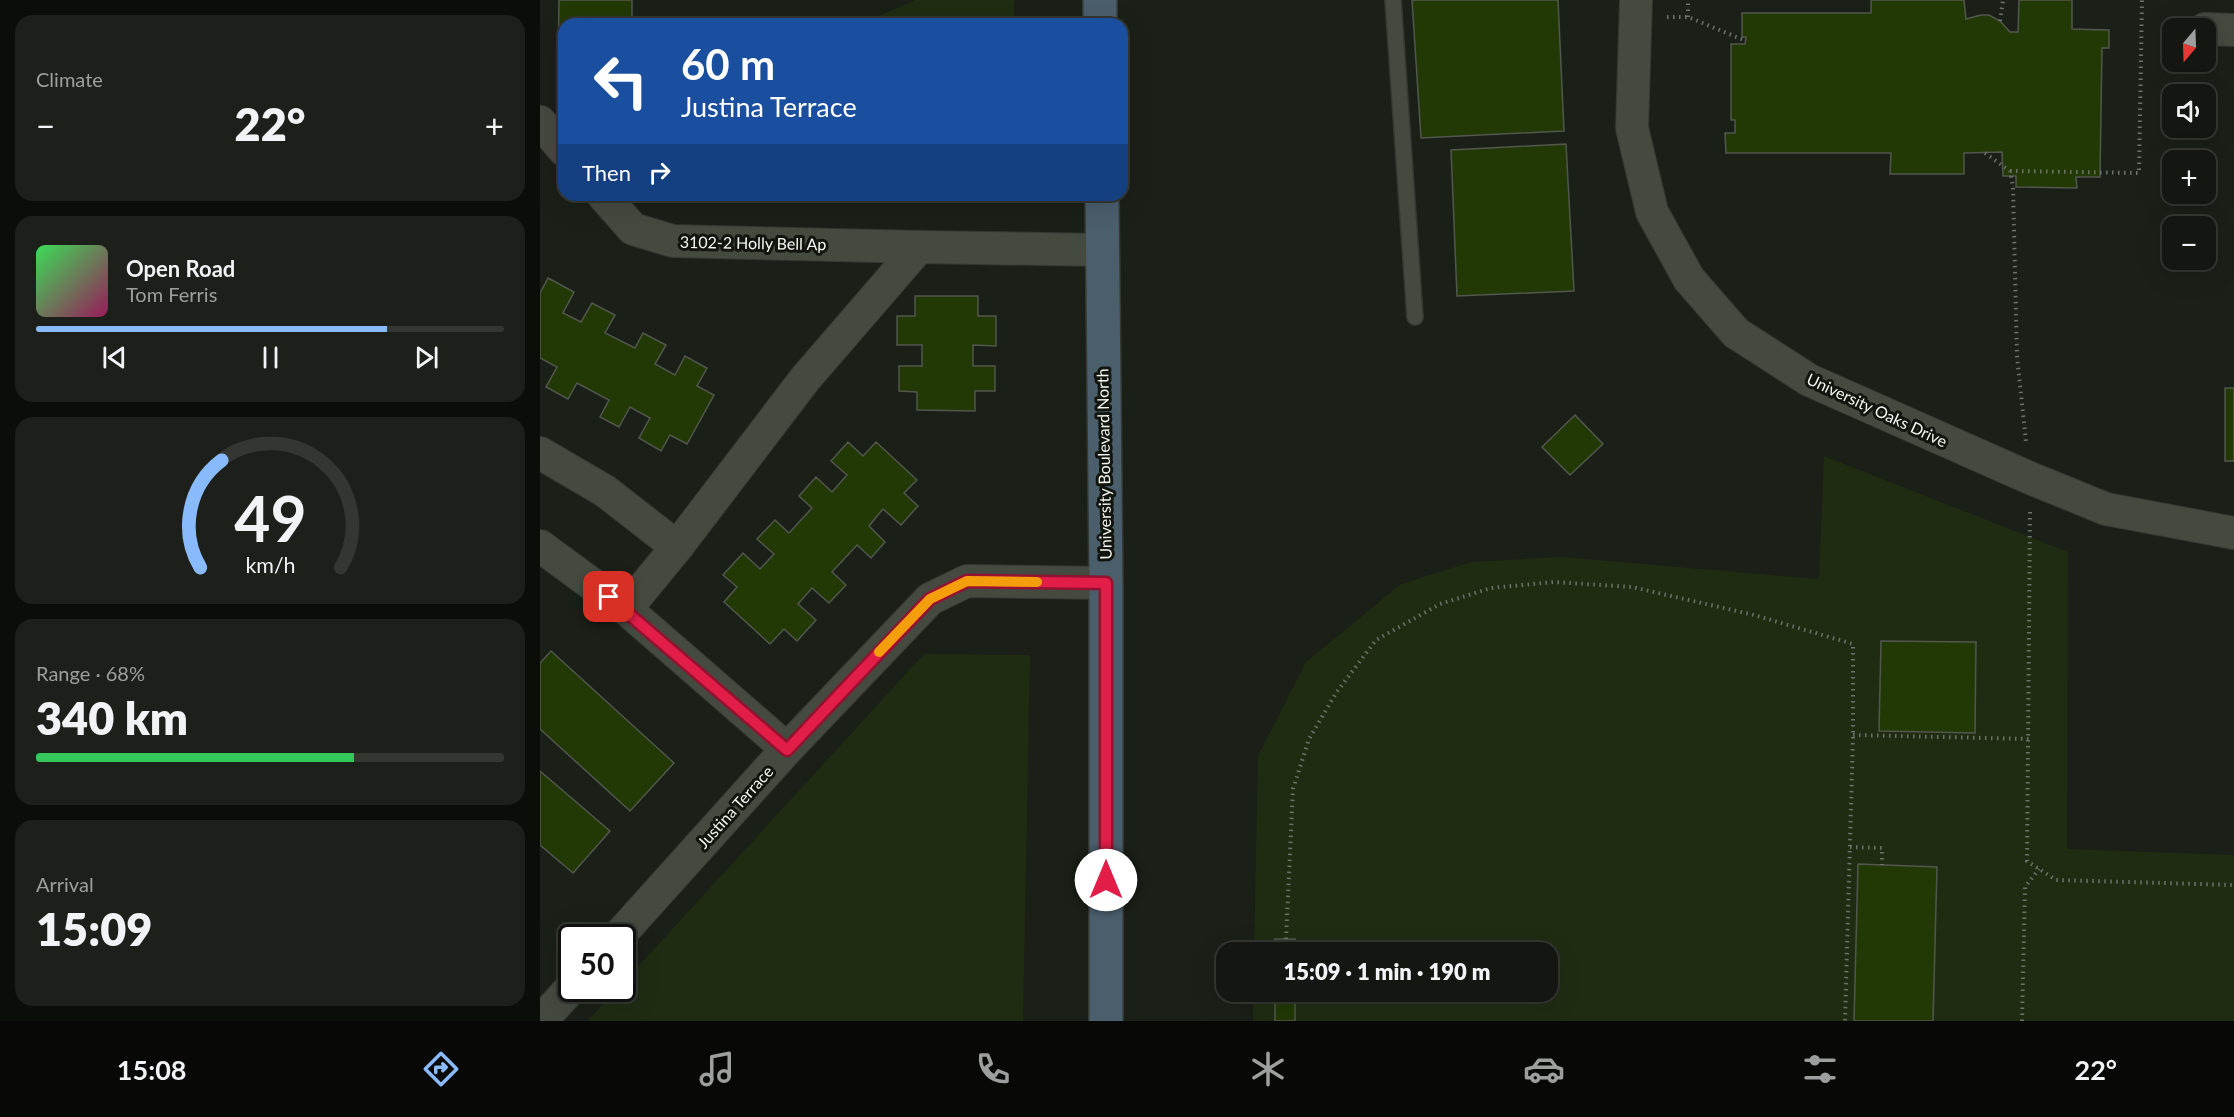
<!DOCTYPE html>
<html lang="en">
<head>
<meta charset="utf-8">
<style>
  body { margin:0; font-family:Lato,sans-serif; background:#1d201a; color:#f1f3f6; height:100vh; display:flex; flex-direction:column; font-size:22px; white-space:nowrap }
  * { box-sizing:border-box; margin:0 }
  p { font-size:20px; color:#9d9f9f }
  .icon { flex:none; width:33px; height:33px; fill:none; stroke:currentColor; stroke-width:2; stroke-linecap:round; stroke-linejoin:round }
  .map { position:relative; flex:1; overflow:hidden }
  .details { display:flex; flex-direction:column; gap:15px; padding:15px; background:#0b0d09; width:540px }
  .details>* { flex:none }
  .guide { position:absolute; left:18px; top:18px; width:570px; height:183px; border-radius:18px; box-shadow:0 6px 24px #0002,0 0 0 2px #333631; background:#1a4fa0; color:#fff; overflow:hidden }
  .needle { width:39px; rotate:199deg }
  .buttons { position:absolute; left:1622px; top:18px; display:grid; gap:12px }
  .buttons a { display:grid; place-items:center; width:54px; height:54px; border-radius:12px; background:#141711; box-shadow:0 6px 24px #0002,0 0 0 2px #333631; font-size:30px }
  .speed { position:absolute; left:18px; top:924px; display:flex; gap:12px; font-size:30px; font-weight:700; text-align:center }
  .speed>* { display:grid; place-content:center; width:78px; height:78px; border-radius:50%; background:#141711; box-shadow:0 6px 24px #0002,0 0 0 2px #333631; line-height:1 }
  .speed .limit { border:3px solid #111; border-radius:9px; background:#fff; color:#111 }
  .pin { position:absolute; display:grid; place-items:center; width:51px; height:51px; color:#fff; margin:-26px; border-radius:12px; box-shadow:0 3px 9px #0006 }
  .me { position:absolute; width:66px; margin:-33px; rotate:0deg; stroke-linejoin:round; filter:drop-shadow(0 0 4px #0008) }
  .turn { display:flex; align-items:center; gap:21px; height:126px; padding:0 24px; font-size:27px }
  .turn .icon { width:78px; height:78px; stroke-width:2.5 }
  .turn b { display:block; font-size:42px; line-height:51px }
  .then { display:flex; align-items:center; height:57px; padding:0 24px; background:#0003; gap:12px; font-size:22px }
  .big { font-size:45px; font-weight:800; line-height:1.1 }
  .details .tile { flex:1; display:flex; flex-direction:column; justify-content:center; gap:9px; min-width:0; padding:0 21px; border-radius:18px; background:#1d201a }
  .details .dial { align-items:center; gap:0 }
  .dial svg { height:156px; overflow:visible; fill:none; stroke:#333631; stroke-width:7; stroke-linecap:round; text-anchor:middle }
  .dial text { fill:#f1f3f6; stroke:none }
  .song { display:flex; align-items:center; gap:18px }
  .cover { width:72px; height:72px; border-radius:9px; background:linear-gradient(135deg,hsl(130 70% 55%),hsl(330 70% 35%)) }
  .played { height:6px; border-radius:3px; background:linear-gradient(90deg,#88bafc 75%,#333631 75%) }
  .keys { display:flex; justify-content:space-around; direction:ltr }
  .heat { display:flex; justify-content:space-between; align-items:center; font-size:33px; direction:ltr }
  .charge { height:9px; border-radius:4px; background:linear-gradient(90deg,#34c759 68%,#333631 0) }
  .trip { position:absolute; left:676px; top:942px; width:342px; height:60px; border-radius:18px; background:#141711; box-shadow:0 6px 24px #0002,0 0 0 2px #333631; font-weight:800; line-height:60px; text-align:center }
  .tab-bar { display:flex; height:96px; justify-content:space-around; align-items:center; background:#080907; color:#9d9f9f }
  .tab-bar .icon { width:42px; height:42px }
  .tab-bar .current { color:#88bafc }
  .tab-bar b { font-size:27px; color:#f1f3f6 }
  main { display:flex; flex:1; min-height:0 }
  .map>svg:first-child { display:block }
  .green { fill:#1f2c12 }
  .building { fill:#223906; stroke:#52574e; stroke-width:1.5 }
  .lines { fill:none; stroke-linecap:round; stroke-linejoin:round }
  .lane-casing { stroke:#353832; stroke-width:18 }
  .street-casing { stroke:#353832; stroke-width:34 }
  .secondary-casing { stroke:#353832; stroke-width:36 }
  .path { stroke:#6d726a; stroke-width:4; stroke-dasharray:1.5 4.5; stroke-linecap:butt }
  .lane { stroke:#454a41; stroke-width:15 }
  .street { stroke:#454a41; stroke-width:32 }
  .secondary { stroke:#4b5e6c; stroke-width:33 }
  .route-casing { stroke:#92132f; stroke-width:15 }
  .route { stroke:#e11d48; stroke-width:10 }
  .slow { stroke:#f59e0b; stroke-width:10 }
  .labels { text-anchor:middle; stroke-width:6; stroke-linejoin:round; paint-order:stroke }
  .street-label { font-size:16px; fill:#f3f6f0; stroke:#11150e }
</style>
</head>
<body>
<main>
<section class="details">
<div class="tile"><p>Climate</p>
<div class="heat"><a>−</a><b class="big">22°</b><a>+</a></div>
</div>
<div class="tile">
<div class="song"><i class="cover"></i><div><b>Open Road</b><p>Tom Ferris</p></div></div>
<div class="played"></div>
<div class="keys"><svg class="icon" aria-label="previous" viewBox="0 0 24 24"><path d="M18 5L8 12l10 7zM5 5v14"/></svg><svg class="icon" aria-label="pause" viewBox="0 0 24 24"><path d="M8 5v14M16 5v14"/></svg><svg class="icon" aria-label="next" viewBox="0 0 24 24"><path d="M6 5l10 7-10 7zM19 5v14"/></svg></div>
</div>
<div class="tile dial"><svg viewBox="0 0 100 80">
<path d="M14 69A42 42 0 1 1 86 69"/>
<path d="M14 69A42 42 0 0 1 25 14" stroke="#88bafc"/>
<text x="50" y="56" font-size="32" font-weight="700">49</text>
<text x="50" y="72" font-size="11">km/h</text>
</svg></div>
<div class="tile"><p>Range · 68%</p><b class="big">340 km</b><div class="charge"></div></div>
<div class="tile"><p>Arrival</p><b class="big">15:09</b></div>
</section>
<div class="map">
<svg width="1694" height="1021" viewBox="0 0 1694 1021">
  <rect width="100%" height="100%" fill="#1a1f17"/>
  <!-- green -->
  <g class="green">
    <path d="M375,0H474V24H321Z"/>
    <path d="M1284,456L1528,552L1527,849L1694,855V1021H713V992H1008V952H714L718,756L766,662L861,584L931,562L1022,557L1279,579Z"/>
    <path d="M384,654L490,655L483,1021H47L77,989L82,988L83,983Z"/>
  </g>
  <!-- building -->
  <g class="building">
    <path d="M19,0H92V24H24V61L18,60Z"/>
    <path d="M872,0H1018L1024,131L881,138Z"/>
    <path d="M1331,0H1424L1426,19L1441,15H1449L1460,21L1470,32H1478L1479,0H1532V29L1569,30V48H1562L1560,177H1536L1537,188L1476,187V176H1463L1462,152L1424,153V174H1350L1351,153H1186L1185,133H1195V120H1191V44H1205L1206,37H1202V13H1331Z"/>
    <path d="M1026,144L1034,291L917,296L911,150Z"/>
    <path d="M8,278L34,292L23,313L41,322L52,303L75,315L65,333L95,348L103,333L126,345L115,364L135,375L145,356L167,368L157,386L174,395L147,444L130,435L121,451L99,438L110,418L90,407L79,427L60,417L69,400L37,383L28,399L6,387L17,367L0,358V293Z"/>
    <path d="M375,296H438V316H456V346L433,345V366H455V391H435V411L377,410V392L359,391V366H382V345H357V316H375Z"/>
    <rect x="1685" y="388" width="9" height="73"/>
    <path d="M1035,415L1063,444L1030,475L1002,447Z"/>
    <path d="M308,442L323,456L336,442L377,480L364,493L378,506L361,525L343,509L329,526L345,542L331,558L317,545L292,572L306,585L289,603L272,588L258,604L276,620L257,641L244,629L230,644L184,602L197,587L183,575L203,553L220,569L234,554L217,539L235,520L249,533L272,508L259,496L276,477L292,492L307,475L291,461Z"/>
    <path d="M1341,641L1436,642L1435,733L1339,731Z"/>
    <path d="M11,651L134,763L90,811L0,729V663Z"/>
    <path d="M0,771L70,831L33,873L0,845Z"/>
    <path d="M1318,864L1397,867L1393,1021H1314Z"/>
    <rect x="735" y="939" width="20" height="13"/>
    <rect x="735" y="992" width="20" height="29"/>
  </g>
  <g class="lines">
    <defs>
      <path id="lane" d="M853,0L875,317"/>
      <g id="street">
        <path d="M1096,0L1092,128L1112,212L1149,279L1196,333L1269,380L1490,478L1566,509L1694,533"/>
        <path d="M1665,29L1694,30"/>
        <path d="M0,122L24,150"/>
        <path d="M63,195L93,229L133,241L379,247"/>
        <path d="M0,453L65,491L137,547"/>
        <path d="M0,546L86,609L247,749"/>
        <path d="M86,609L137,547L265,379L379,247L562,250"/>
        <path d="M77,938L247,749L390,599L427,581L566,583"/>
        <path d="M1,1021L32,987"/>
      </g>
      <g id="secondary">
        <path d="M560,0V24"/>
        <path d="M562,195L566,583V1021"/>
      </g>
    </defs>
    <!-- lane casing -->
    <use href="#lane" class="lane-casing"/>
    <!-- street casing -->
    <use href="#street" class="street-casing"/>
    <!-- secondary casing -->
    <use href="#secondary" class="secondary-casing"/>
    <!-- path -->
    <g class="path">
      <path d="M1127,17H1148L1206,41"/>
      <path d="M1148,17V0"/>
      <path d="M1460,21L1463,0"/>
      <path d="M1445,153L1470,171L1473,187L1477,356L1486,442"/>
      <path d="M1470,171L1599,173L1602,0"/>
      <path d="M1490,512L1487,861L1516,880L1694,885"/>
      <path d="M1313,735L1489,739"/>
      <path d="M1310,847L1342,848V865"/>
      <path d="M746,939L753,789L769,739L796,693L836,640L900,604L951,588L1014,582L1092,587L1214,615L1313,644V735L1305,1021"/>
      <path d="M1482,1021L1485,887L1499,869"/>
    </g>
    <!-- lane -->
    <use href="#lane" class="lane"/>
    <!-- street -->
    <use href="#street" class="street"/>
    <!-- secondary -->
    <use href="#secondary" class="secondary"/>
  </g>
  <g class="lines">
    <defs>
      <path id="route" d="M69,597L247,750L390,599L427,581L566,583V880"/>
    </defs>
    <!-- route casing -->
    <use href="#route" class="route-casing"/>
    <!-- route -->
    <use href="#route" class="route"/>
    <!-- slow -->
    <path class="slow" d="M339,652L390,599L427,581L497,582"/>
  </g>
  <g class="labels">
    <!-- street labels -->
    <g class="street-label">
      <text transform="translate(213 243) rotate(1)" y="6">3102-2 Holly Bell Ap</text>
      <text transform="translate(1337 410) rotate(25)" y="6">University Oaks Drive</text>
      <text transform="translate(564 464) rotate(-91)" y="6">University Boulevard North</text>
      <text transform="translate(195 807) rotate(-48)" y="6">Justina Terrace</text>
    </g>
  </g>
</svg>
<div class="buttons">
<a><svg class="needle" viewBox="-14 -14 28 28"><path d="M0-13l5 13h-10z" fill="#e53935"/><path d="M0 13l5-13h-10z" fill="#9d9f9f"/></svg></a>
<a><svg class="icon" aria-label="sound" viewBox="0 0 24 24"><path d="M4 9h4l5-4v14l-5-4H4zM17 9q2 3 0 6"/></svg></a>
<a>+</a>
<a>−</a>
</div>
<div class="speed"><div class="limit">50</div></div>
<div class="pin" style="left:69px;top:597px;background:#d93025"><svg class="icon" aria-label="arrive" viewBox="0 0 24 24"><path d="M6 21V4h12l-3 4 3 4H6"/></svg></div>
<svg class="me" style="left:566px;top:880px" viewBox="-20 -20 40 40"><circle r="19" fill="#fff"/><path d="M0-13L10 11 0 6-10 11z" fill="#e11d48"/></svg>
<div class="trip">15:09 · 1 min · 190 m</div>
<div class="guide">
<div class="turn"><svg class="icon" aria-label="left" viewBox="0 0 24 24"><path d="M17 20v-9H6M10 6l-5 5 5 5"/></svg><div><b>60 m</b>Justina Terrace</div></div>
<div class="then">Then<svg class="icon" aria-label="right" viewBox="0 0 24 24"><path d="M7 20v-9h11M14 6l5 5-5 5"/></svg></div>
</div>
</div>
</main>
<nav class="tab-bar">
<b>15:08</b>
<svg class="icon current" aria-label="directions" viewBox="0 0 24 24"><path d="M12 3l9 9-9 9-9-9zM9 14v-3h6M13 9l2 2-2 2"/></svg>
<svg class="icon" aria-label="music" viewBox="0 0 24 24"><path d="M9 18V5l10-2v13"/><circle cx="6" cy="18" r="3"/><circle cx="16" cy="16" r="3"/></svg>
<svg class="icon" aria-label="phone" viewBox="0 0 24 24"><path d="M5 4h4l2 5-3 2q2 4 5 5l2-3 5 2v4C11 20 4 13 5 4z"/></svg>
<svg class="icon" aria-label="climate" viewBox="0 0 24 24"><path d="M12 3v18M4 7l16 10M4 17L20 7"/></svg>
<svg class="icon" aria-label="car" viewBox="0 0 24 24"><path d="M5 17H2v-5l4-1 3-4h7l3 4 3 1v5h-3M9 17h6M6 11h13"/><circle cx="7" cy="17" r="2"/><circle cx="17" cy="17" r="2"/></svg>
<svg class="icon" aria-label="filters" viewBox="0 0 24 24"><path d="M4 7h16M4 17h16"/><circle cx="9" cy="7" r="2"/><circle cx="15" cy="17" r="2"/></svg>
<b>22°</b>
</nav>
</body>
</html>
